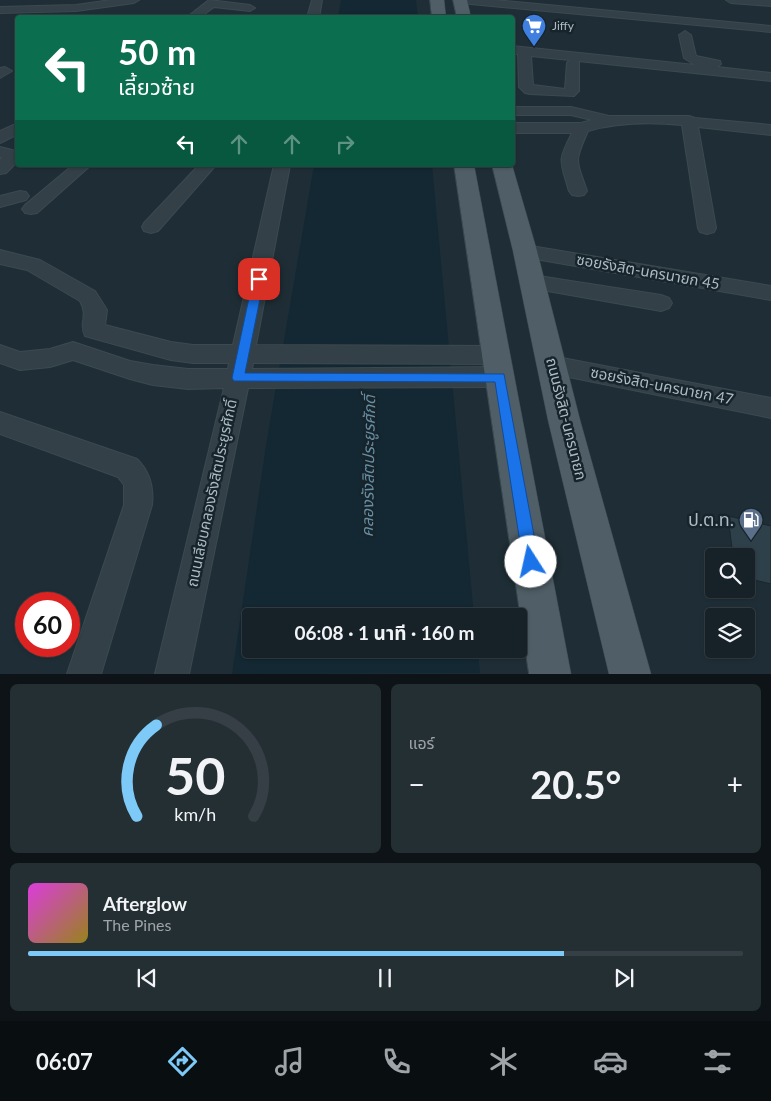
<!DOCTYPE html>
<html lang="th">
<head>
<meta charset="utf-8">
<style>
  body { margin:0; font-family:Lato,"Noto Sans Thai",sans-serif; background:#242f34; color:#f1f3f6; height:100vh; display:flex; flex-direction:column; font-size:19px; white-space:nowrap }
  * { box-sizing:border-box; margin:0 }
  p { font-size:16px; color:#9ea4a8 }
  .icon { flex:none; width:28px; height:28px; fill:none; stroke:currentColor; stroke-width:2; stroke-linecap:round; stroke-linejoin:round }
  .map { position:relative; height:674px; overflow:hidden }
  .side { display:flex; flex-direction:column; gap:10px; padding:10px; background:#0d1316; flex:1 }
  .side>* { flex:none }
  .banner { position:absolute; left:15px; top:15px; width:500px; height:152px; border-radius:5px; box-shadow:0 1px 4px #0004,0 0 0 1px #363f45; background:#0b6e4f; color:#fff; overflow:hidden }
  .fabs { position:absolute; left:705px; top:548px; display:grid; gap:10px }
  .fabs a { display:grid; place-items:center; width:50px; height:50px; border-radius:5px; background:#172228; box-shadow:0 1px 4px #0004,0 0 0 1px #363f45; font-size:25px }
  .speed { position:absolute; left:15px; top:592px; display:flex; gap:10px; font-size:25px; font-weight:700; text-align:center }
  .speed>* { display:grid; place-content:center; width:65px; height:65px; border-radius:50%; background:#172228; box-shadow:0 1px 4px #0004,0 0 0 1px #363f45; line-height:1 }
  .speed .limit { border:8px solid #d22; background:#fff; color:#111 }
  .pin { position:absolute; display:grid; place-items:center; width:42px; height:42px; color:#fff; margin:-21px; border-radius:10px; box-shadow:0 2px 8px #0006 }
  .me { position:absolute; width:55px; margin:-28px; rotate:350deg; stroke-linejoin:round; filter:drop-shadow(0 0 4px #0008) }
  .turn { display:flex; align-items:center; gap:18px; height:105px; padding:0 20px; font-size:22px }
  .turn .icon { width:65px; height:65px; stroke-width:2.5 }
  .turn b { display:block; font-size:35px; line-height:42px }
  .lanes { display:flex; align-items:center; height:48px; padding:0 20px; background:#0003; justify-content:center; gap:25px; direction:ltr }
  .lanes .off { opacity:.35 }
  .big { font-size:38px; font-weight:700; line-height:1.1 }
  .side .tile { flex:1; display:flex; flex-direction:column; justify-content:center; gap:8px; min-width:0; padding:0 18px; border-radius:8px; background:#242f34 }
  .side .dial { align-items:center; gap:0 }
  .dial svg { height:130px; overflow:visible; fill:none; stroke:#363f45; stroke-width:7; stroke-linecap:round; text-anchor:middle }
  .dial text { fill:#f1f3f6; stroke:none }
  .song { display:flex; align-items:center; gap:15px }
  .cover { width:60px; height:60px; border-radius:8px; background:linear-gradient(135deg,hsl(300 70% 55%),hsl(50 70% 35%)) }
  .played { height:5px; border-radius:2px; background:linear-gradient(90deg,#7dcaf8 75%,#363f45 75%) }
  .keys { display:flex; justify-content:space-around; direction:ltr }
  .heat { display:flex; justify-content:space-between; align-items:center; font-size:28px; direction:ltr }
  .side .tiles { flex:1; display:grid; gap:10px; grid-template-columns:1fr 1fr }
  .tile:last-child { grid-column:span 2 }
  .trip { position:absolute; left:242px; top:608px; width:285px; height:50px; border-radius:5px; background:#172228; box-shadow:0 1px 4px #0004,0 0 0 1px #363f45; font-weight:700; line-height:50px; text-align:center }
  .tabs { display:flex; height:80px; justify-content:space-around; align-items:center; background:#090e10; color:#9ea4a8 }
  .tabs .icon { width:35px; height:35px }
  .tabs .active { color:#7dcaf8 }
  .tabs b { font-size:22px; color:#f1f3f6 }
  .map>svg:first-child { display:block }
  .water { fill:#132833 }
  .building { fill:#2e414a; stroke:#1a272d }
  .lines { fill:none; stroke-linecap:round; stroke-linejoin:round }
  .minor-casing { stroke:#3c4950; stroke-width:2 }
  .major-casing { stroke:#3c4950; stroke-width:1 }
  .minor { fill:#334047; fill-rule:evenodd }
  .major { fill:#505f67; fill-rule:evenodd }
  .route { fill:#1a73e8; stroke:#114b97 }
  .labels { text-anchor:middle; stroke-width:5; stroke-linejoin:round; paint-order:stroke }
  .far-poi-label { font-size:12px; fill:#acbbc4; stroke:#18242b; text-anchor:start }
  .street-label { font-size:15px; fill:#acbbc4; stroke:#18242b }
  .water-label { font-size:16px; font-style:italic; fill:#658fa3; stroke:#18242b }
  .near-poi-label { font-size:18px; fill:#acbbc4; stroke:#18242b; text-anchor:end }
</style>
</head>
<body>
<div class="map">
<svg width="771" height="674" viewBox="0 0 771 674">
  <rect width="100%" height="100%" fill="#1f2e36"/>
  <!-- water -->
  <g class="water">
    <path d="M341,0H416L418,17H338Z"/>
    <path d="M314,165H432L474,616H251V649H478L480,673L232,674L267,439Z"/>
  </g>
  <!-- building -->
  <path class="building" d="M728,516L771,526V584L746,578V556H733Z"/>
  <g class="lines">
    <defs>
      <g id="minor">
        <path d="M111,0H139L134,3L76,11L0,13V7L76,5Z"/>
        <path d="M209,0L250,5L255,8L250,11L214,7L199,18H186Z"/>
        <path d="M312,0H322L319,18H307Z"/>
        <path d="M455,0H495L771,26V32L460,3Z"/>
        <path d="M726,0H771V6L731,3Z"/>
        <path d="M685,31L691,35L696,56L720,61L721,64L717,67L771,73V81L578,61L579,63V91L574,96L530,94L525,93L519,87L518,54H512V46L695,65L684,58L679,35ZM531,56L570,60L567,63L565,89L533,85Z"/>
        <path d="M5,67L12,71L0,78V68Z"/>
        <path d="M512,107H571L609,116H689L695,118L771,125V135L698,127L716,228L714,232L707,234L700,232L698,228L682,125C651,122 619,122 588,131C574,162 576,159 587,191L584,195L578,196L572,195L569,191C560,160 557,162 572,133H512V123H581L592,120L571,115H512Z"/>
        <path d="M18,123V134L0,143V131Z"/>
        <path d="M0,147L16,151L18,161L6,173L0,174V160L2,157H0Z"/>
        <path d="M73,165H91L37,213L31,214L25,213L22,209L25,205Z"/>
        <path d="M199,165H216L158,231L151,233L144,231L142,227L144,223Z"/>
        <path d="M274,165H290L256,345L496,346L504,349L508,355L504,361L496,364L253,363L252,369L500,367L508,370L512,377L508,384L500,387L248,388L189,674H155L224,388L188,389L153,385L130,379L73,360L50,367L20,370L0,363V345L20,352L50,349L73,342L130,361L153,365L188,369H228L229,363H193L171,360L85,336C78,323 89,317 80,301L27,270L0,264V250L40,260L95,291L107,310L105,325L171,342L193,345H233Z"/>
        <path d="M20,191L26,192L29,196L26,200L0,207V196Z"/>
        <path d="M525,245L771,286V300L518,256L515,251L518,246Z"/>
        <path d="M532,275L661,295L669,298L672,303L669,308L661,311L525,287L522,282L525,277Z"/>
        <path d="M552,356L771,398V418L544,372L540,365L544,358Z"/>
        <path d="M0,412L137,459C150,472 154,487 152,505L101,674H67L124,505V485L118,477L0,434Z"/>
      </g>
      <g id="major">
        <path d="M430,0H444L446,18H432Z"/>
        <path d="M453,0H467L471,18H457Z"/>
        <path d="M454,165H474L571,674H529Z"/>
        <path d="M492,165H512L537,251L580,420L651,674H609L548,420L513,251Z"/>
      </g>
    </defs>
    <!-- minor casing -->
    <use href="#minor" class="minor-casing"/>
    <!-- major casing -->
    <use href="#major" class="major-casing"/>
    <!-- minor -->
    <use href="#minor" class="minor"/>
    <!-- major -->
    <use href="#major" class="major"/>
  </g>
  <!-- route -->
  <path class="route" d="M259,276L264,279L245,373L504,374L539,562L537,568L531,570L526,568L523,562L495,382L234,381L232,378L253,279Z"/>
  <!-- icons -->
  <defs>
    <symbol id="supermarket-pin" viewBox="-11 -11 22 30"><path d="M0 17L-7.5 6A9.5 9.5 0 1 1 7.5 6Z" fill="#3f7fe0" stroke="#18242b"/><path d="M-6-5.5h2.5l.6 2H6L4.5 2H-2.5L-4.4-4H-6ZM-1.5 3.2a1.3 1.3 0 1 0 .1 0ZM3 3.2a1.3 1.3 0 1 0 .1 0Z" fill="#fff"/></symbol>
    <symbol id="fuel-pin" viewBox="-11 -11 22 30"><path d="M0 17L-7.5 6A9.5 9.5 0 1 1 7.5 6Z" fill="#5c6f8a" stroke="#18242b"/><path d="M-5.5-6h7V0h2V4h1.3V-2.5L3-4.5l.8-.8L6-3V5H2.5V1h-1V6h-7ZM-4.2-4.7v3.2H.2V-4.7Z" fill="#fff"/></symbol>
  </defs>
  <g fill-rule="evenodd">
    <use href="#supermarket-pin" x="520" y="12" width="28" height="38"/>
    <use href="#fuel-pin" x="737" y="506" width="28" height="38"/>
  </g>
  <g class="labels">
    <!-- far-poi labels -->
    <g class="far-poi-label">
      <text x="552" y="30">Jiffy</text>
    </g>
    <!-- street labels -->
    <g class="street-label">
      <text transform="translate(648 272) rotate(10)" y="5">ซอยรังสิต-นครนายก 45</text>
      <text transform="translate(662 386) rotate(11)" y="5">ซอยรังสิต-นครนายก 47</text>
      <text transform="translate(566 419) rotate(76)" y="5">ถนนรังสิต-นครนายก</text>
      <text transform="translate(212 493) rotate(-78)" y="5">ถนนเลียบคลองรังสิตประยูรศักดิ์</text>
    </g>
    <!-- water labels -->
    <g class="water-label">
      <text transform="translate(368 466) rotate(-89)" y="6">คลองรังสิตประยูรศักดิ์</text>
    </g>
    <!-- near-poi labels -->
    <g class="near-poi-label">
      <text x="734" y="526">ป.ต.ท.</text>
    </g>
  </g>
</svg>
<div class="fabs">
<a><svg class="icon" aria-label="search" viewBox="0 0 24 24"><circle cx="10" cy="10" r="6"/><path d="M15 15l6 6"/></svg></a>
<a><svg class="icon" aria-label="layers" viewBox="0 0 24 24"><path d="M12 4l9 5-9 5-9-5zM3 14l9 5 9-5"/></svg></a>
</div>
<div class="speed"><div class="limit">60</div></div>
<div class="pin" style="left:259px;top:279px;background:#d93025"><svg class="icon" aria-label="arrive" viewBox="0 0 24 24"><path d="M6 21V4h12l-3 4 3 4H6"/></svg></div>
<svg class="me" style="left:531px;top:562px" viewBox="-20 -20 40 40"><circle r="19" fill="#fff"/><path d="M0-13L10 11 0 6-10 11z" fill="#1a73e8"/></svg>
<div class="trip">06:08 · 1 นาที · 160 m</div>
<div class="banner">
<div class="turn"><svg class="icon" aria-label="left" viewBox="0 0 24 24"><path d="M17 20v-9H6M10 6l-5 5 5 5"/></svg><div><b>50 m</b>เลี้ยวซ้าย</div></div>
<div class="lanes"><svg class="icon" aria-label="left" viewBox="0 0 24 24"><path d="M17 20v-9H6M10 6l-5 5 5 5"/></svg><svg class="icon off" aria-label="ahead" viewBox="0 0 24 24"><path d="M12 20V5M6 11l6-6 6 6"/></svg><svg class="icon off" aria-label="ahead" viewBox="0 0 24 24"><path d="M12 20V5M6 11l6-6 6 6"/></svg><svg class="icon off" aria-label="right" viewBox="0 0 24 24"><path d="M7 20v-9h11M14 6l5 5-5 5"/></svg></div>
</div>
</div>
<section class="side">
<div class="tiles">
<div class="tile dial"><svg viewBox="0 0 100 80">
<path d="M14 69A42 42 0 1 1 86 69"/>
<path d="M14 69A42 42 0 0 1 26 13" stroke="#7dcaf8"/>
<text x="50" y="56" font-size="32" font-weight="700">50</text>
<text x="50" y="72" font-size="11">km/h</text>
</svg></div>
<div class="tile"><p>แอร์</p>
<div class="heat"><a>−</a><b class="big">20.5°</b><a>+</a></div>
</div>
<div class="tile">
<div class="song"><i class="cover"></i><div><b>Afterglow</b><p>The Pines</p></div></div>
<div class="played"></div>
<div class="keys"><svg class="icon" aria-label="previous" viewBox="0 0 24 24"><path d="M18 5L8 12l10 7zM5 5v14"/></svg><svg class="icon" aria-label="pause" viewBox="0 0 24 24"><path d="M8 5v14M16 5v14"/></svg><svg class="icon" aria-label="next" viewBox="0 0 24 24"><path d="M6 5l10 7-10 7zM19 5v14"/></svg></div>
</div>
</div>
</section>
<nav class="tabs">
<b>06:07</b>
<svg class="icon active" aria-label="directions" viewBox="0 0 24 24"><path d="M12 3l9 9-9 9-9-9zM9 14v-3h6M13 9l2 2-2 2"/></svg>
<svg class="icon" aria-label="music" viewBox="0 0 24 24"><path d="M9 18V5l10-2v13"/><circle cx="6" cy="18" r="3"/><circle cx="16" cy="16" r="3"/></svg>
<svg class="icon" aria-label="phone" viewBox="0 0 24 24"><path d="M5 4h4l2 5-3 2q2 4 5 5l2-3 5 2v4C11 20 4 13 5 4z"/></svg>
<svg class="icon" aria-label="climate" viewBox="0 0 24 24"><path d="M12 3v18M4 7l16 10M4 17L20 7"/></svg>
<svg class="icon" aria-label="car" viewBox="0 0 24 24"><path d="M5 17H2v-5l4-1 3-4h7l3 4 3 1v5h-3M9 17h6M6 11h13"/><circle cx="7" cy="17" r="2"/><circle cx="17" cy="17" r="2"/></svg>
<svg class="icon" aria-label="filters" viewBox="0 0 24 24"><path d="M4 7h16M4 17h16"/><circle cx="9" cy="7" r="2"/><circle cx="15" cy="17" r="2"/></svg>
</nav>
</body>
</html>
